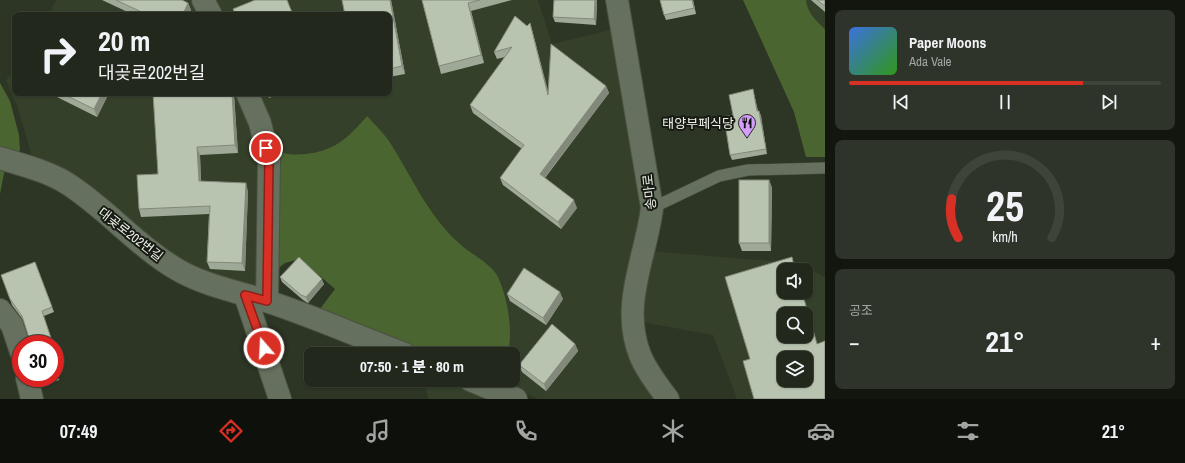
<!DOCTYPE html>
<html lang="ko">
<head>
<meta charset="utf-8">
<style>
  body { margin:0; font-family:"Archivo Narrow","Noto Sans KR",sans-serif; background:#2e3429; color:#f1f3f6; height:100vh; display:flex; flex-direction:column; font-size:15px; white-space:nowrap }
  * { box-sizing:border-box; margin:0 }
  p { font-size:13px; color:#a2a6a3 }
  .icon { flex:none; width:22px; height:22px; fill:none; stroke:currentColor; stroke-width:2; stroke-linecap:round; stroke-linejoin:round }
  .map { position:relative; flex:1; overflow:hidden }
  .drawer { display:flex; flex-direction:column; gap:10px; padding:10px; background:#13160f; width:360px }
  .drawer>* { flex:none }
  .guide { position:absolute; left:12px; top:12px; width:380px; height:84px; border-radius:8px; box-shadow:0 1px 3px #0004,0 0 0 1px #3f443b; background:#22281c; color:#f1f3f6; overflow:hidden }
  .buttons { position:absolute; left:777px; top:263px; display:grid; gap:8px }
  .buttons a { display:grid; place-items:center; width:36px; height:36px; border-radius:8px; background:#22281c; box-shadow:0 1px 3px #0004,0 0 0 1px #3f443b; font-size:20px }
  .speed { position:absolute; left:12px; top:335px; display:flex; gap:8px; font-size:20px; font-weight:700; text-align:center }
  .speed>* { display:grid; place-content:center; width:52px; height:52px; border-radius:50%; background:#22281c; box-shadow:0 1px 3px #0004,0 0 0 1px #3f443b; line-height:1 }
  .speed .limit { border:6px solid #d22; background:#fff; color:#111 }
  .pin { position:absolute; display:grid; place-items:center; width:34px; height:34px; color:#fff; margin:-17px; border:2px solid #fff; border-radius:50%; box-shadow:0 1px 4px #0007 }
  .me { position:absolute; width:44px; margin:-22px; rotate:341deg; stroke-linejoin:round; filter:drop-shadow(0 0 3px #0008) }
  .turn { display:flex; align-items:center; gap:14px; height:84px; padding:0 20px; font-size:18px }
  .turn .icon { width:52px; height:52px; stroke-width:2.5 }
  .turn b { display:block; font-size:28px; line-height:34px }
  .big { font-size:30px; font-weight:800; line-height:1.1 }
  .drawer .widget { flex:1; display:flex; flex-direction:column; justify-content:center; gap:6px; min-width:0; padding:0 14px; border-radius:8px; background:#2e3429 }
  .drawer .dial { align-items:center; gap:0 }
  .dial svg { height:104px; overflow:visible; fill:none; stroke:#3f443b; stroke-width:7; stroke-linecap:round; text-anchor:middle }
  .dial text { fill:#f1f3f6; stroke:none }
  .song { display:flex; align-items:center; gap:12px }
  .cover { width:48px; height:48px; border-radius:6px; background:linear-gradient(135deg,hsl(220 70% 55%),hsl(110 70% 35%)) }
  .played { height:4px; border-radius:2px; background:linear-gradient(90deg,#d93025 75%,#3f443b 75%) }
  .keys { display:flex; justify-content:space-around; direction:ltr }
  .heat { display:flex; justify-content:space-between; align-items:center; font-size:22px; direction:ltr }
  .trip { position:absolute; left:304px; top:347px; width:216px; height:40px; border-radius:8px; background:#22281c; box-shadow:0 1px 3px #0004,0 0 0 1px #3f443b; font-weight:800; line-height:40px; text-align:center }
  .tabs { display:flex; height:64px; justify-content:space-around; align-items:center; background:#0e100b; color:#a2a6a3 }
  .tabs .icon { width:28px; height:28px }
  .tabs .selected { color:#d93025 }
  .tabs b { font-size:18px; color:#f1f3f6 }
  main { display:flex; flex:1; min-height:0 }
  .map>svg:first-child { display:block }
  .built { fill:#344029; fill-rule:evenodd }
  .forest { fill:#4b6531 }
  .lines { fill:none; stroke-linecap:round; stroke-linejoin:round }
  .service-casing { stroke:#4a5142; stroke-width:12 }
  .minor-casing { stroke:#4a5142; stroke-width:24 }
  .service { stroke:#66705e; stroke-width:11 }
  .minor { stroke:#66705e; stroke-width:22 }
  .wall { fill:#9fa997 }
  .shaded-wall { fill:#82897b }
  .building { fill:#b9c4b0; stroke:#82897b; fill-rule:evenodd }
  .route-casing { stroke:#8d1f18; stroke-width:10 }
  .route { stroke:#d93025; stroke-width:7 }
  .labels { text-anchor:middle; stroke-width:4; stroke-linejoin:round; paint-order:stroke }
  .poi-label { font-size:13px; fill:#f0f5eb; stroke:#171b14; text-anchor:end }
  .street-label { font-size:13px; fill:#f0f5eb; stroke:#171b14 }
</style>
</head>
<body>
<main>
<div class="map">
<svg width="825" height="399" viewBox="0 0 825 399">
  <rect width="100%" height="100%" fill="#2d3525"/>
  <!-- built -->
  <g class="built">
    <path d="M56,0H198L205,15H49Z"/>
    <path d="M213,0H538L552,44L614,29L642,201L641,221L622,297L621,321L627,350L656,399H538L502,383V380H513V354H508L509,320L488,266L459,243L439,222L367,116L354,131L339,144L322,152L285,155L275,149L254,93H389V15H220Z"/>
    <path d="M806,0H825V29L815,20L807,7Z"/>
    <path d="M15,70V93H240L251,120L260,164L258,288L216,277L175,257L33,161L18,108L6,80Z"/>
    <path d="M651,251L794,263L808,268L825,277V399H737L713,335L642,322V305ZM784,270H806V292H784ZM784,314H806V336H784ZM784,358H806V380H784Z"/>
    <path d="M424,380H447L495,399H428Z"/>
  </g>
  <!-- forest -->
  <g class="forest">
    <path d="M743,0H806C807,12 816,21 825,29V157H806L794,112Z"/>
    <path d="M0,83L10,101L19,135L20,150L4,173L0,194Z"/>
    <path d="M367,116C374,124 383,132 389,141C412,177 427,214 459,243C470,254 491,263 498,277C508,299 513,330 508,354H431L320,309L335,289L300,259L285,263L276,270L275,149C285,155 293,155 305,154C335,151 348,138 367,116Z"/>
  </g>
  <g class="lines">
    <defs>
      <path id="service" d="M652,208L719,176L748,170L825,168"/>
      <g id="minor">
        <path d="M203,0L211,15"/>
        <path d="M617,0L652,208C646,257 620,305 640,355C646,370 658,386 668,399"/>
        <path d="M247,93L260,123L269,160L267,301"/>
        <path d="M0,158C22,165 48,171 68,184C107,209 137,246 178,270C206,286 236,291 266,301C313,316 359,337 405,354"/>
        <path d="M245,295L280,399"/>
        <path d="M0,310L12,325L21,352"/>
        <path d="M27,378L32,399"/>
        <path d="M470,380L516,399"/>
      </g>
    </defs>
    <!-- service casing -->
    <use href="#service" class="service-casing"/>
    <!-- minor casing -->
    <use href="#minor" class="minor-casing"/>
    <!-- service -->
    <use href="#service" class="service"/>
    <!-- minor -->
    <use href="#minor" class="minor"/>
  </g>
  <!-- wall -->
  <g class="wall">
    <path d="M102,0H182L188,3L191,10L188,15H134Z"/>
    <path d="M391,0L405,74L389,77V15Z"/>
    <path d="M422,0H512L471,11L484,63L441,74L439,66Z"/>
    <path d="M554,0H597L596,25L555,22L553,17Z"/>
    <path d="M660,0H693L696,14L666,20L664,15Z"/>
    <path d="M811,0H825V12Z"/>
    <path d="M530,23L532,30L548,92L606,86L609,93L545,178L577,208L561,229L503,185L500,178L522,149L473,113L470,105L505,57L497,59L494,52L527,26Z"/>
    <path d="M753,89L754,94L758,111H759L761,116L767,154L732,160L730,155L733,115Z"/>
    <path d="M49,93H109L97,117Z"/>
    <path d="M267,93H282L269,98Z"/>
    <path d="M234,95L238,153L200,155L201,181L248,191L245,271L210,269L207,262L209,214L141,217L139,209Z"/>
    <path d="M769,180L772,188L771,251H742L739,243Z"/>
    <path d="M35,262L54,312L44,316L24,321L12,305L1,275Z"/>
    <path d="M280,277L324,284L308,303L303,300L282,282Z"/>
    <path d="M507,294L563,299L546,325L510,301Z"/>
    <path d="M575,344L578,351L546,391L522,372L519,365Z"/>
    <path d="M55,349L58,358L55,359Z"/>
    <path d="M55,367L59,380L42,386L39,378H55Z"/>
  </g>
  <!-- shaded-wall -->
  <g class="shaded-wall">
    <path d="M390,0H391L405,74L402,66Z"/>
    <path d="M595,0H597L596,25L594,19Z"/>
    <path d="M692,0H693L696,14L694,8Z"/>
    <path d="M188,3L191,10L188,15H181Z"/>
    <path d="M468,3L471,11L484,63L481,55Z"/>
    <path d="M530,23L532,30L551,102L548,95Z"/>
    <path d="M606,86L609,93L542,181L540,174Z"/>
    <path d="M753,89L754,94L759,116L757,111Z"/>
    <path d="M102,93H109L97,117L94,109Z"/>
    <path d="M232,93H233L234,95L238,153L235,145Z"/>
    <path d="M759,111L761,116L767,154L766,149Z"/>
    <path d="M197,147L200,155L201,188L199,181Z"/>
    <path d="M769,180L772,188L771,251L769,243Z"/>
    <path d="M246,183L248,191L245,271L242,263Z"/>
    <path d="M574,200L577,208L561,229L558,222Z"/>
    <path d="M322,279L324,284L308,303L306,297Z"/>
    <path d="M560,292L563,299L546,325L543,318Z"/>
    <path d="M575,344L578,351L546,391L544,384Z"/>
  </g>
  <!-- building -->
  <g class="building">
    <path d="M116,0H182L188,3L183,14L181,15H148Z"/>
    <path d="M255,0H287L293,15H236L233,9Z"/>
    <path d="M342,0H390L402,66L389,69V15H345Z"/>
    <path d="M422,0H480L468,3L481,55L439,66Z"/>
    <path d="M554,0H595L594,19L553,17Z"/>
    <path d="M660,0H692L694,8L664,15Z"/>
    <path d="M817,0H825V6Z"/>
    <path d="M515,16L527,26L530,23L548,95L551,44L606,86L540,174L574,200L558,222L500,178L524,145L470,105L512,47L494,52Z"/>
    <path d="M753,89L757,111H759L766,149L730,155L724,117L733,115L729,95Z"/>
    <path d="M61,93H102L94,109Z"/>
    <path d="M153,93H232L235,145L197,147L199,181L246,183L242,263L207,262L210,206L139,209L137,175L158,174Z"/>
    <rect x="739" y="180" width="30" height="63"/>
    <path d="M299,257L322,279L306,297L301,295L280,277Z"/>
    <path d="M792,257L795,270H784V292H802L817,344L825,341V399H754L743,361L750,359L725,277ZM784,314H806V336H784ZM784,358H806V380H784Z"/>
    <path d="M35,262L52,307L42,311L53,344H31L22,316L10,299L1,275Z"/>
    <path d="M524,268L560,292L543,318L507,294Z"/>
    <path d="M552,324L575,344L544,384L519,365Z"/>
    <path d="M55,368L57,375H55Z"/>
    <path d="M39,378H47L40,380Z"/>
  </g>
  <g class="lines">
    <defs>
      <path id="route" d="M264,348L245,295L267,301L269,160L266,148"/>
    </defs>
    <!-- route casing -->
    <use href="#route" class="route-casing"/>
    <!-- route -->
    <use href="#route" class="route"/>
  </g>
  <!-- icons -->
  <defs>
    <symbol id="restaurant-pin" viewBox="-11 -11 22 30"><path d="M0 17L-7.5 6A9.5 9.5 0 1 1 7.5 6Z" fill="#d49cfb" stroke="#171b14"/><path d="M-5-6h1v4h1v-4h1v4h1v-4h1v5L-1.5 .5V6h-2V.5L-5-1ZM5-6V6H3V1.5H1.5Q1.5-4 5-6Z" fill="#111"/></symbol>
  </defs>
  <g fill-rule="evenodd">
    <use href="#restaurant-pin" x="737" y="113" width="20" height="27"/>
  </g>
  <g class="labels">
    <!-- poi labels -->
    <g class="poi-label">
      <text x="734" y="128">태양부페식당</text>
    </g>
    <!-- street labels -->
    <g class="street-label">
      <text transform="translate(649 192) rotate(-96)" y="5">송마로</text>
      <text transform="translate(131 234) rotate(38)" y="5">대곶로202번길</text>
    </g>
  </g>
</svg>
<div class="buttons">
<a><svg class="icon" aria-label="sound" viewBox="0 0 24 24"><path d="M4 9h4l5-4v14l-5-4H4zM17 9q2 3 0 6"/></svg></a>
<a><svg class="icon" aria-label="search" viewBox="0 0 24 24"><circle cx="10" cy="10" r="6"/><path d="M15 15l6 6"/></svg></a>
<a><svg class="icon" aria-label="layers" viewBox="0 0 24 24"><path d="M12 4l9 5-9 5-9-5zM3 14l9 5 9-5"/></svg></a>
</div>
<div class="speed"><div class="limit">30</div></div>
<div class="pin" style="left:266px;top:148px;background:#d93025"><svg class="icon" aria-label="arrive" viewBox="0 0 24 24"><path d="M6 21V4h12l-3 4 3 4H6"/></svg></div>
<svg class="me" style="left:264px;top:348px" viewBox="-20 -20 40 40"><circle r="17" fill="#d93025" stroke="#fff" stroke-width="3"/><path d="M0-11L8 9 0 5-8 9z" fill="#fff"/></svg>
<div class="trip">07:50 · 1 분 · 80 m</div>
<div class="guide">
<div class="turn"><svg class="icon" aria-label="right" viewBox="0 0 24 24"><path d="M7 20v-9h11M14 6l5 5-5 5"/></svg><div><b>20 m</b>대곶로202번길</div></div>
</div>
</div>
<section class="drawer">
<div class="widget">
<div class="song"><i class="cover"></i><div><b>Paper Moons</b><p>Ada Vale</p></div></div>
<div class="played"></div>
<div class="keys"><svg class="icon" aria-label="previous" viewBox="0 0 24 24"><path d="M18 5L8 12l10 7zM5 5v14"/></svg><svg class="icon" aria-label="pause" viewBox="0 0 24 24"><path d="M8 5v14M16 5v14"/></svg><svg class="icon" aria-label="next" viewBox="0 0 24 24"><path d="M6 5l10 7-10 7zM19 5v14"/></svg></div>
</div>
<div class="widget dial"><svg viewBox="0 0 100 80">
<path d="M14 69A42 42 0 1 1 86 69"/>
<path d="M14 69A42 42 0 0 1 9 39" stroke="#d93025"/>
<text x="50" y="56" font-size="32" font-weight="700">25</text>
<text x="50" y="72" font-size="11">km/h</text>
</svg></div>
<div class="widget"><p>공조</p>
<div class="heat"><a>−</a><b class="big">21°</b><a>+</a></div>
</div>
</section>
</main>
<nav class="tabs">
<b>07:49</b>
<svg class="icon selected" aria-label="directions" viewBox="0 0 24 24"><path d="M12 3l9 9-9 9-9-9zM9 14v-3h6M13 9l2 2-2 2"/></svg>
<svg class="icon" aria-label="music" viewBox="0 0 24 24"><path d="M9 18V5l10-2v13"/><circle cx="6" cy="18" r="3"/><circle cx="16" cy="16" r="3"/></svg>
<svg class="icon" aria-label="phone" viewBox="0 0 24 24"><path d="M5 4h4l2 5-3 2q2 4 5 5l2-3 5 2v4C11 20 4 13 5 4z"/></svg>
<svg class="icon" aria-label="climate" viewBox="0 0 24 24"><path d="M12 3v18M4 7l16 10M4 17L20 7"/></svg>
<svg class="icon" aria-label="car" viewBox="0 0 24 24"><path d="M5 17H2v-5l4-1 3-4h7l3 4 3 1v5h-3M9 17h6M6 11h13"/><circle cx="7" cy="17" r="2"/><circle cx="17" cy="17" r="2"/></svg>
<svg class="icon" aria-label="filters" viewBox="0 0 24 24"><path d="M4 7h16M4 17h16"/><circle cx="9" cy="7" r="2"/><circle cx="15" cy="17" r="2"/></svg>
<b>21°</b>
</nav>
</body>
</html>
